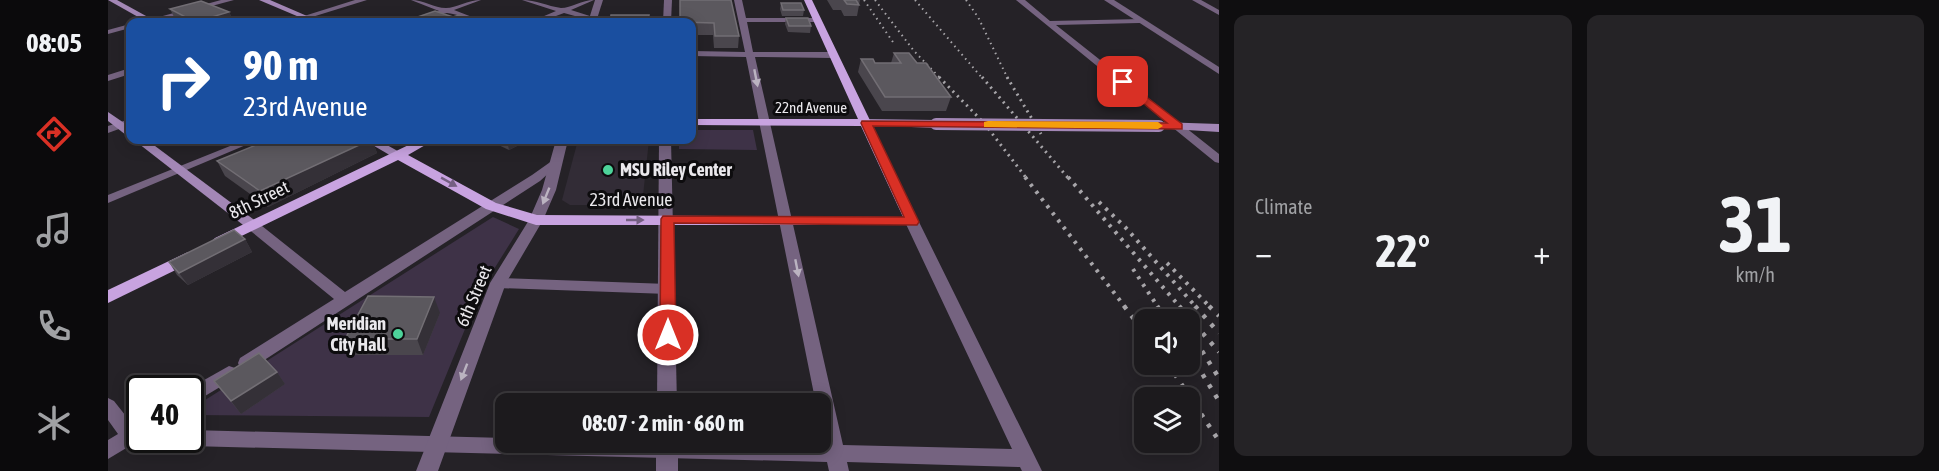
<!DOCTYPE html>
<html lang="en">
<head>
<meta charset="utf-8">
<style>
  body { margin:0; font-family:"Asap Condensed",sans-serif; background:#252326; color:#f1f3f6; height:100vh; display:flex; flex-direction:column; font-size:22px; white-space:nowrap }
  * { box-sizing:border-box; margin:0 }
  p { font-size:20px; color:#a0a1a4 }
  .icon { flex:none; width:33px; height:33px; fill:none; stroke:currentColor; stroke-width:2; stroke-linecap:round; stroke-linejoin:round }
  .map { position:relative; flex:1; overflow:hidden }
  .side { display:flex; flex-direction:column; gap:15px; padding:15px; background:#0f0e10; width:720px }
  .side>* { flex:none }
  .top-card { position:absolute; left:18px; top:18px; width:570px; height:126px; border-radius:12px; box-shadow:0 3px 15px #0003,0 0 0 2px #3a383b; background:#1a4fa0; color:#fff; overflow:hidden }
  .fabs { position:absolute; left:1026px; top:309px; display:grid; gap:12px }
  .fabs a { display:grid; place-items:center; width:66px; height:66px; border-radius:12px; background:#1c1a1d; box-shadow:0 3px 15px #0003,0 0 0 2px #3a383b; font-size:30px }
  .speed { position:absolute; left:18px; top:375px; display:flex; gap:12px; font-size:30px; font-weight:700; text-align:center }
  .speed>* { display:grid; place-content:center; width:78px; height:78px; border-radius:50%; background:#1c1a1d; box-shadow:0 3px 15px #0003,0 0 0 2px #3a383b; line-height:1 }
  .speed .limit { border:3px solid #111; border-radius:9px; background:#fff; color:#111 }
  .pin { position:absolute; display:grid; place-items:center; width:51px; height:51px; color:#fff; margin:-26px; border-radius:12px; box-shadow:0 3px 9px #0006 }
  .me { position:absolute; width:66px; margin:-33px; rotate:0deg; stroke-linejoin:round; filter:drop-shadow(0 0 4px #0008) }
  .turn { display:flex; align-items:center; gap:21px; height:126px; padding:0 18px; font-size:27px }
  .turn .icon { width:78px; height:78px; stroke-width:2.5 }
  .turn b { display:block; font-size:42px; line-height:51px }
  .big { font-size:45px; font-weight:700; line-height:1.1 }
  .side .tile { flex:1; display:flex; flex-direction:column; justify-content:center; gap:9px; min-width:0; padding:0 21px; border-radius:12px; background:#252326 }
  .side .dial { align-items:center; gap:0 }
  .dial b { font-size:78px; line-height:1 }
  .heat { display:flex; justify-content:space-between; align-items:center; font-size:33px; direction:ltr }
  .side .tiles { flex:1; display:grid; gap:15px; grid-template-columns:repeat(2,1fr) }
  .trip { position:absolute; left:387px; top:393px; width:336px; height:60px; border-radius:12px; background:#1c1a1d; box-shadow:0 3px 15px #0003,0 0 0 2px #3a383b; font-weight:700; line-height:60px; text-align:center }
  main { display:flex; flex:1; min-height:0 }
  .dock { display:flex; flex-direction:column; width:108px; justify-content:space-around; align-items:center; background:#0b0a0c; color:#a0a1a4 }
  .dock .icon { width:42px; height:42px }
  .dock .on { color:#d93025 }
  .dock b { font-size:27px; color:#f1f3f6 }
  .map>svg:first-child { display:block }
  .built { fill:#322c36 }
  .green { fill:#3e3247 }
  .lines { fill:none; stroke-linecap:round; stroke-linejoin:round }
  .minor { fill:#756380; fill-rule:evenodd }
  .tertiary { fill:#756380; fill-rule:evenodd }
  .secondary { fill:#a387b6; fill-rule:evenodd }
  .primary { fill:#c8a3e0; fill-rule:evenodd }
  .rail-far3 { stroke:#a7a5a9; stroke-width:2; stroke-dasharray:1.5 4; stroke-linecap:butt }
  .rail-far2 { stroke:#a7a5a9; stroke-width:3; stroke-dasharray:2 4.5; stroke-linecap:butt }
  .rail-far1 { stroke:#a7a5a9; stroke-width:4; stroke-dasharray:3 6; stroke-linecap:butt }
  .rail { stroke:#a7a5a9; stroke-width:4.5; stroke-dasharray:4 8; stroke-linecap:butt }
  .secondary-bridge { stroke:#a387b6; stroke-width:12 }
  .wall { fill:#4a464d }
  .shaded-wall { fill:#343037 }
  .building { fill:#5b585e; stroke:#726e74; stroke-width:1.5 }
  .oneway { fill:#bbb3c1 }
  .oneway2 { fill:#745f82 }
  .route { fill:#d93025; stroke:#8d1f18; stroke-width:1.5 }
  .slow { fill:#f59e0b }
  .poi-dot { fill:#4dd39a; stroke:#0d0c0e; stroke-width:2 }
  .labels { text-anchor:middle; stroke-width:6; stroke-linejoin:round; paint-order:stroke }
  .far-street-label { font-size:15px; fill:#eae8ec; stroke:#0d0c0e }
  .poi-label { font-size:18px; font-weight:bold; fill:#eae8ec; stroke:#0d0c0e; text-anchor:start }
  .street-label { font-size:18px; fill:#eae8ec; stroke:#0d0c0e }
</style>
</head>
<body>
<main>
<nav class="dock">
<b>08:05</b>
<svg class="icon on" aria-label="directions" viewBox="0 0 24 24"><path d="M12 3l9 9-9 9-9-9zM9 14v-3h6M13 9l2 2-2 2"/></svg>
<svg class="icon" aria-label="music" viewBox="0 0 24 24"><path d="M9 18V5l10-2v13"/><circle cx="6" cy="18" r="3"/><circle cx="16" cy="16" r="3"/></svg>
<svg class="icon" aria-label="phone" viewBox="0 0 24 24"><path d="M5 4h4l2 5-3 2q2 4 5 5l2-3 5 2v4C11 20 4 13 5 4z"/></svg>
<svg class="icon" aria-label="climate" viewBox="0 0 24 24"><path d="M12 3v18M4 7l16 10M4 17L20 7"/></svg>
</nav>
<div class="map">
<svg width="1111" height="471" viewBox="0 0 1111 471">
  <rect width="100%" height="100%" fill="#252227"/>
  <!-- built -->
  <path class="built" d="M470,140H541L534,205H462L454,200Z"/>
  <!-- green -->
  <g class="green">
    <path d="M584,130H645L649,150L571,149V140H584Z"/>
    <path d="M385,217L411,229L373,290L321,417L83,415V409Z"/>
  </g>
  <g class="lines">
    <!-- minor -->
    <g class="minor">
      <path d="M113,0H126L44,22H33Z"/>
      <path d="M247,0H259L188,22H177Z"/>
      <path d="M303,0C316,0 326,8 338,8C348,8 360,0 373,0L346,10L377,22C363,23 353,14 339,13C328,13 315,22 301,22L302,20L331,11Z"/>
      <path d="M414,0C428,0 439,6 453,8C463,8 474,0 486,0L463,10L485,17L558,19L562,21H485L456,13L432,22H422L448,11Z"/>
      <path d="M626,0H634L638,18H709L713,20L709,22H639L645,52H724L728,55L724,58L647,57L735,445L904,449L797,222L804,218L811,222L934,471H914L912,467L739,462L741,471H721L719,462L82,446L75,444L73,440H82V430L398,438V442L716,444L712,428V404H708L638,57L584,56V51L637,52Z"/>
      <path d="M908,0H917L942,21L1034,19V23H1031L948,25L1111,154V163L1107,162Z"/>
      <path d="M1084,0H1093L1111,10V15Z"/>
      <path d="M22,24V28L0,34V30Z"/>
      <path d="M22,68V74L0,81V75Z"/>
      <path d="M22,119V125L0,133V126Z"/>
      <path d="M137,140H150L0,203V195Z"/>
      <path d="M448,158L454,161L432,181L144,368L138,370L132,368L130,363L132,358L226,299L139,228L137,225L139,222H149L237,292L424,175Z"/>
      <path d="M390,278L560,284L565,285L567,289L565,293L560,294L390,288L385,287L383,283L385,279Z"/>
      <path d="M121,366L127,368L130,373L127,378L82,405V388Z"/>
      <path d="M0,398L6,401L25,425L32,423V440H40L32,444H25L0,459V440L10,434L0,420Z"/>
    </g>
    <!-- tertiary -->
    <g class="tertiary">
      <path d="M487,0H495L488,22H480Z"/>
      <path d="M556,0H564L563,22H555Z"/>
      <path d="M996,0H1006L1111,67V74Z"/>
      <path d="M448,140H460L448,190L435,220L398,283L330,471H308L382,283L421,220L434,190Z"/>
      <path d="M551,140H563L569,404H549Z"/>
      <rect x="548" y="442" width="22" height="29"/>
    </g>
    <!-- secondary -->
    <g class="secondary">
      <path d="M0,0H9L49,22H39Z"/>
      <path d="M151,0H162L213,22H203Z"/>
      <path d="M0,112L22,127V135H18L0,121Z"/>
      <path d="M758,119L828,120L834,124L828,128L754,125L752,123Z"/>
      <path d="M1051,122L1111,124V132L1047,128L1045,126Z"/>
      <path d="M26,140H39L149,222L151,225L149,228H139Z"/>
      <path d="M256,140H270L295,154L293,157H285Z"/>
    </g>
    <!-- primary -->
    <g class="primary">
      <path d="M696,0H704L811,222L809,225H428L378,209L290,160L117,244H107L104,241L107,238L311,140H326L300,155L388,203L429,215L795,217L753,126L584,125V119H750Z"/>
      <path d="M80,252L86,253L88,257L86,261L0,303V290Z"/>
    </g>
    <!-- rail-far3 -->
    <g class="rail-far3">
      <path d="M756,0L787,45"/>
      <path d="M767,0L806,51L833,79"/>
      <path d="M807,0L875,79"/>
      <path d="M858,0L870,17L900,79"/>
    </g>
    <!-- rail-far2 -->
    <g class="rail-far2">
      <path d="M831,77L876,123L919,179"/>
      <path d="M874,77L961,179"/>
      <path d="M899,77L933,134"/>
    </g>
    <!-- rail-far1 -->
    <g class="rail-far1">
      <path d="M917,177L1017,307"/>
      <path d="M960,177L1072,307"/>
      <path d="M991,202L1018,228L1088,307"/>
      <path d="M1059,263L1102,307"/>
      <path d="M1025,269L1050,307"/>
    </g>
    <!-- rail -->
    <g class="rail">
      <path d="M1016,306L1036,332"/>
      <path d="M1049,306L1059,320"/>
      <path d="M1071,306L1111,352"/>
      <path d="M1087,306L1111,333"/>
      <path d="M1101,306L1111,316"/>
      <path d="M1094,351L1111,378"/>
      <path d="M1082,354L1111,401"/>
      <path d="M1060,364L1111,441"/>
    </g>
    <!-- secondary-bridge -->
    <path class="secondary-bridge" d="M828,124L1051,126"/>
  </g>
  <!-- wall -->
  <g class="wall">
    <path d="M572,0L631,36L630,48H606L605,35H584V22Z"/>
    <path d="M719,0H752L749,16H736L733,10H725Z"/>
    <path d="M673,3L696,10L695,16H674L672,9Z"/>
    <path d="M62,9L121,12L126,22H72L68,21Z"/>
    <path d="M678,18L703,26L702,33L680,32L677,24Z"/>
    <path d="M786,53L809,63L843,97L838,111H774L750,72L753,59L767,63H783Z"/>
    <path d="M160,140H264L269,153L160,207L117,176L109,161Z"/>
    <path d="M380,140H421L401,150Z"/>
    <path d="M137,239L144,252L80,285L69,275L61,262Z"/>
    <path d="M332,313L315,355H246L237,339Z"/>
    <path d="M169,372L177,384L133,414L106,381Z"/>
  </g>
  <!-- shaded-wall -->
  <g class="shaded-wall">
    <path d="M121,12L126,22H87Z"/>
    <path d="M262,140H264L269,153L160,207L152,191Z"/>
    <path d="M399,140H421L401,150Z"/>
    <path d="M137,239L144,252L80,285L71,273Z"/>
    <path d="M326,297L332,313L315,355L309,339Z"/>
    <path d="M169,372L177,384L133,414L123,401Z"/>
  </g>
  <!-- building -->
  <g class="building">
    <path d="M572,0H623L631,36H607L606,23L572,22Z"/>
    <path d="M736,0H748L751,5L739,4Z"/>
    <path d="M93,1L121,12L87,22L62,9Z"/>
    <path d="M673,3H693L696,10H675Z"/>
    <path d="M327,11L345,17L351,15L368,21L363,22H295Z"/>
    <path d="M503,15H541L540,22H502Z"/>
    <path d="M678,18H700L703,26H681Z"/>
    <path d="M154,20L160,22H146Z"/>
    <path d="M786,53H801L809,63H818L843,97H777L753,59H765L767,63H793Z"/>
    <path d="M160,140H262L152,191L109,161Z"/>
    <path d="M126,230L137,239L71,273L61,262Z"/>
    <path d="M260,296L326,297L309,339H237Z"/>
    <path d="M151,353L169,372L123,401L106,381Z"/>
  </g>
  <!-- one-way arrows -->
  <defs><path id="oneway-solid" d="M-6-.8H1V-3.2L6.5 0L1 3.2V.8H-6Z" transform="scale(1.5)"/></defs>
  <g class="oneway">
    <use href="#oneway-solid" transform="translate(648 78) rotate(79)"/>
    <use href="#oneway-solid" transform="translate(438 196) rotate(112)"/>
    <use href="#oneway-solid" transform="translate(689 268) rotate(79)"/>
    <use href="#oneway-solid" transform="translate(356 372) rotate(111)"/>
  </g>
  <g class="oneway2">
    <use href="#oneway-solid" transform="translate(341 182) rotate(29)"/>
    <use href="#oneway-solid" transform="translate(527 220)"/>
  </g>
  <!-- route -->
  <path class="route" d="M1015,79L1074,124V129L765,126L811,222L809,225L566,223L568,335L566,339L560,341L554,339L552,335L553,219L555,216L796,217L753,123L754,121L1059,123L1012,84L1010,82Z"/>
  <!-- slow -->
  <path class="slow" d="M880,121L1050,122L1055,126L1050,129L876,127V122Z"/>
  <!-- markers -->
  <g class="poi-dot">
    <circle cx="500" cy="170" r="6"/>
    <circle cx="290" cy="334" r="6"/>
  </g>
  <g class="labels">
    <!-- far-street labels -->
    <g class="far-street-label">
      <text x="703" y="113">22nd Avenue</text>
    </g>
    <!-- poi labels -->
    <g class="poi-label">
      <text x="512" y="176">MSU Riley Center</text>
      <text x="278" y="330" text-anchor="end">Meridian<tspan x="278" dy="21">City Hall</tspan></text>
    </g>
    <!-- street labels -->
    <g class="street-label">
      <text transform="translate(151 200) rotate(-26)" y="6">8th Street</text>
      <text x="523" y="206">23rd Avenue</text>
      <text transform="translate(366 296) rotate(-67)" y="6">6th Street</text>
    </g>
  </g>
</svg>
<div class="fabs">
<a><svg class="icon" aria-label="sound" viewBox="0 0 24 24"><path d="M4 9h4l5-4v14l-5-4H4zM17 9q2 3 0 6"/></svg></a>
<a><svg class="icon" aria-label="layers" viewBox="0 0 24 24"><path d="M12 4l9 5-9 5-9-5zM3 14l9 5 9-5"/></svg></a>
</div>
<div class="speed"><div class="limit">40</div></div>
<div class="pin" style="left:1015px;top:82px;background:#d93025"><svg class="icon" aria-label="arrive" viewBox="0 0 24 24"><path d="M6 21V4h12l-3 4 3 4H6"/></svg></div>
<svg class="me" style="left:560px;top:335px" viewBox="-20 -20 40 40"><circle r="17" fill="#d93025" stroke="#fff" stroke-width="3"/><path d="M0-11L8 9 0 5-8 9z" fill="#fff"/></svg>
<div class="trip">08:07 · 2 min · 660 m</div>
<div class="top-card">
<div class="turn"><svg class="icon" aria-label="right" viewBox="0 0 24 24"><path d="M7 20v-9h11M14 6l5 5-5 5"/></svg><div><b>90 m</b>23rd Avenue</div></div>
</div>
</div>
<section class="side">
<div class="tiles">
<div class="tile"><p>Climate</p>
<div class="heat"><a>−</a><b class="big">22°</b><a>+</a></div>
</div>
<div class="tile dial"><b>31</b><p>km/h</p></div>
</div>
</section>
</main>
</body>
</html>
